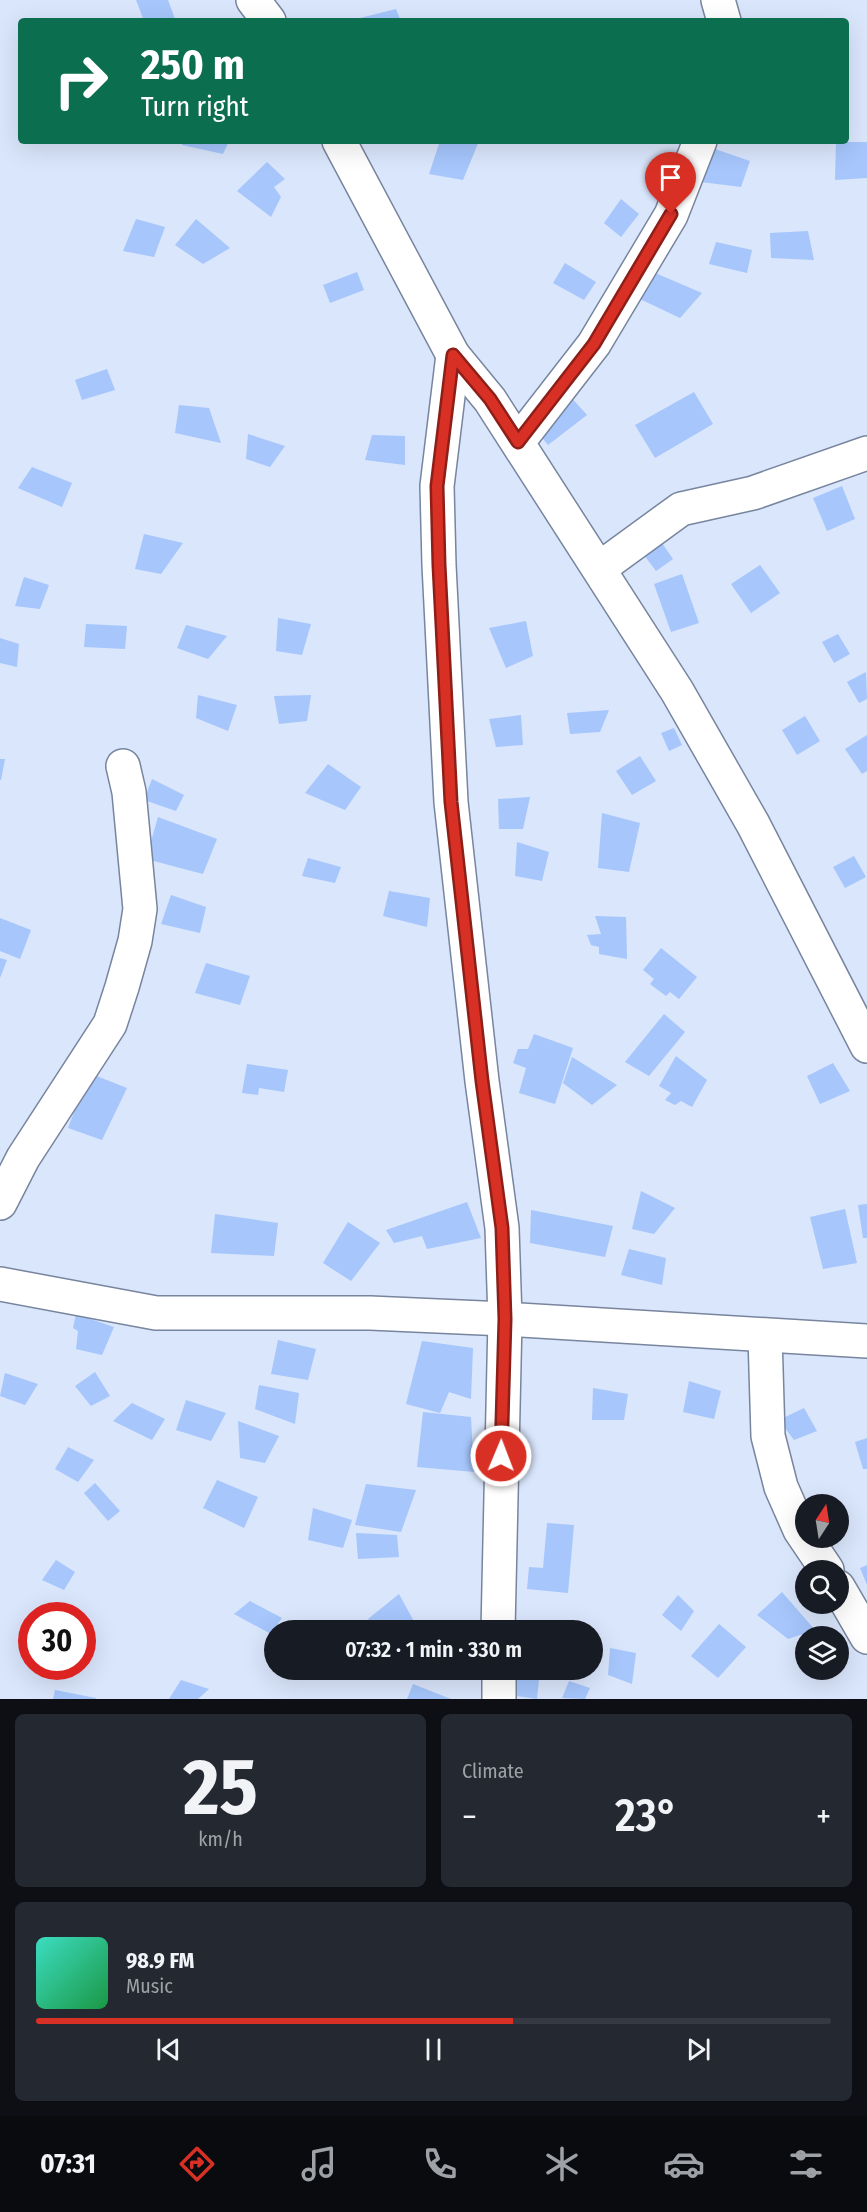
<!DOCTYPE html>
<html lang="en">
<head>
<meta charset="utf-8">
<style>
  body { margin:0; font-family:"Fira Sans Condensed",sans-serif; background:#242831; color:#f1f3f6; height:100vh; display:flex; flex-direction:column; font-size:22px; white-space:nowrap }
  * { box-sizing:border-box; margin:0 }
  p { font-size:20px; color:#9ea1a6 }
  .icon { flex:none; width:33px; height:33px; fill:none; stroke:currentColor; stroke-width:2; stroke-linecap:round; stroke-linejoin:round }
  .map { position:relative; height:1699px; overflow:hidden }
  .side { display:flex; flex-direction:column; gap:15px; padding:15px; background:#0d0f14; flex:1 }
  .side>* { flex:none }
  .top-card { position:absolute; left:18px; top:18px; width:831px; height:126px; border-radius:6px; box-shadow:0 6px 24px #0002; background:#0b6e4f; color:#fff; overflow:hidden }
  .needle { width:39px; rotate:12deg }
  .fabs { position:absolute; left:795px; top:1494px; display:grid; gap:12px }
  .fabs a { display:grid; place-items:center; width:54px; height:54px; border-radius:50%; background:#171b24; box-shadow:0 6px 24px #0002; font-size:30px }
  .speed { position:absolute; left:18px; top:1602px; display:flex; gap:12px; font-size:30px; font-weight:700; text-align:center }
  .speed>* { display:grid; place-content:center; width:78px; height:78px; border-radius:50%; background:#171b24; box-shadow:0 6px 24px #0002; line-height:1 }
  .speed .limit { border:9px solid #d22; background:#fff; color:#111 }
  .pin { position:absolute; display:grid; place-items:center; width:51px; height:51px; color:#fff; margin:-62px -26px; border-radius:50% 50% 50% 0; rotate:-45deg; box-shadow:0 0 6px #0007 }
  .pin .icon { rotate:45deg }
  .me { position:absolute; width:66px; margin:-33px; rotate:1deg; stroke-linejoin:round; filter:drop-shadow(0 0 4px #0008) }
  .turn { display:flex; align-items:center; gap:21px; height:126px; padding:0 24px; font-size:27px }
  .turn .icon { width:78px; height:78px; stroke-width:2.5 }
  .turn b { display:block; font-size:42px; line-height:51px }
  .big { font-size:45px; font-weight:600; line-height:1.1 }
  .side .tile { flex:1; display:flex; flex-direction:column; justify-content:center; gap:9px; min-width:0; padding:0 21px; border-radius:9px; background:#242831 }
  .side .dial { align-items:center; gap:0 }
  .dial b { font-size:78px; line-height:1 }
  .song { display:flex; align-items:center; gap:18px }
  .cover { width:72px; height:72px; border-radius:9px; background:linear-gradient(135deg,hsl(170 70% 55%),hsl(140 70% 35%)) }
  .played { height:6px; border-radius:3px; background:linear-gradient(90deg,#d93025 60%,#363941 60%) }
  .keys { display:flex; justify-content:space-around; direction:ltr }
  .heat { display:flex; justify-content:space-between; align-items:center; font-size:33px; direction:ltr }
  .side .tiles { flex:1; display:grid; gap:15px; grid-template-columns:1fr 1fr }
  .tile:last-child { grid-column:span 2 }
  .trip { position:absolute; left:264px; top:1620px; width:339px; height:60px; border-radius:30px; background:#171b24; box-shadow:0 6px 24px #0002; font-weight:600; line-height:60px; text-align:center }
  .dock { display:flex; height:96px; justify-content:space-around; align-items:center; background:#090b0e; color:#9ea1a6 }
  .dock .icon { width:42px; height:42px }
  .dock .active { color:#d93025 }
  .dock b { font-size:27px; color:#f1f3f6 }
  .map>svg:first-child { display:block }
  .building { fill:#a6c6fc }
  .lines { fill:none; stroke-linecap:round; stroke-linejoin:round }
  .minor-casing { stroke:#77859e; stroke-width:36 }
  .minor { stroke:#fff; stroke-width:33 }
  .route-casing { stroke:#8d1f18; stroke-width:15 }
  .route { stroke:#d93025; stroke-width:10 }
</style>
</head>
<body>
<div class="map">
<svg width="867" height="1699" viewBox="0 0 867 1699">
  <rect width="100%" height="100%" fill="#dae6fc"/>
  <!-- building -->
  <g class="building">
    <path d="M136,0H168L175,19L144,21Z"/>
    <path d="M396,9L401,21H357L356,19Z"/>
    <path d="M183,141H229L223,154L182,145Z"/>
    <path d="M440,141H479L463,180L429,174Z"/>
    <path d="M836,142H867V178L835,180Z"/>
    <path d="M712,148L750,161L741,187L701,182Z"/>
    <path d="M267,162L285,179L274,187L281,197L271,217L237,191Z"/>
    <path d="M621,199L639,214L621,237L604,223Z"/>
    <path d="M136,219L165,227L154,257L123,251Z"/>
    <path d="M196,219L230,248L203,264L175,245Z"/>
    <path d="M808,231L814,260L771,258L770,233Z"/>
    <path d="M716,242L752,250L747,273L709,264Z"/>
    <path d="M565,263L596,282L584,300L553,283Z"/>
    <path d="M357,272L364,290L330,303L323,285Z"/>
    <path d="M653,272L702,293L680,318L640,299Z"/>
    <path d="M107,369L115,390L82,400L75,380Z"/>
    <path d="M694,392L713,424L655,458L635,425Z"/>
    <path d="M568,394L587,415L548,445L535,429Z"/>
    <path d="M179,405L209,408L221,443L175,433Z"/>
    <path d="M248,434L285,446L270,467L246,459Z"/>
    <path d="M372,435L405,436V465L365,460Z"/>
    <path d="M32,467L72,483L62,507L18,488Z"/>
    <path d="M842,486L855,519L827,531L813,498Z"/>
    <path d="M144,534L183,543L161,574L135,569Z"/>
    <path d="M662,543L673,559L656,571L644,555Z"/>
    <path d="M760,565L780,593L751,613L731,584Z"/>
    <path d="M682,574L699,623L671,632L654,584Z"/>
    <path d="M24,577L49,585L40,609L15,606Z"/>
    <path d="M278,618L311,624L302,655L276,651Z"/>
    <path d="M526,621L533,656L506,668L489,628Z"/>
    <path d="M86,624L127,626L125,649L84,647Z"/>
    <path d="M186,625L227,636L208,659L177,648Z"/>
    <path d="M838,634L850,654L834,663L822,642Z"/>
    <path d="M0,638L19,644L17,667L0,663Z"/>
    <path d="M866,672L867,699L859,703L847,682Z"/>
    <path d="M198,695L237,705L228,731L196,718Z"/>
    <path d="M311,695L307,721L279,724L274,696Z"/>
    <path d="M609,710L600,732L570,734L567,713Z"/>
    <path d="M521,715L523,745L496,747L489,719Z"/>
    <path d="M805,716L820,741L797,755L782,730Z"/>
    <path d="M674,728L682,745L669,751L661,733Z"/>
    <path d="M867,735V771L862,774L845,749Z"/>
    <path d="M640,756L656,781L632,795L616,771Z"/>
    <path d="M0,759H5L1,780H0Z"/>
    <path d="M328,764L361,787L345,810L305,793Z"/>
    <path d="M152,779L184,795L176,811L144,800Z"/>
    <path d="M530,797L523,829H499L498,799Z"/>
    <path d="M602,813L640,823L629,872L598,868Z"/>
    <path d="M158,817L217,839L203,874L146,859Z"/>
    <path d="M517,842L549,852L542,881L515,876Z"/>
    <path d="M854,856L866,877L845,888L833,867Z"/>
    <path d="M308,858L341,867L335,883L302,876Z"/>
    <path d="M389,891L430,898L427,927L383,916Z"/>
    <path d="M171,895L206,907L200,933L161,924Z"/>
    <path d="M595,916L626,917L627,959L599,954V947L591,945L587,935L601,934Z"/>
    <path d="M0,918L31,930L20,959L0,951Z"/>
    <path d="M661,948L697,977L679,999L670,992L666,996L650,984L654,979L643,970Z"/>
    <path d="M0,958L7,960L0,978Z"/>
    <path d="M206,963L250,976L240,1005L195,993Z"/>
    <path d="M664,1014L685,1032L649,1076L625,1062Z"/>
    <path d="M534,1034L573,1048L555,1104L519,1093L526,1068L513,1063L518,1049H528Z"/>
    <path d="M676,1056L707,1080L692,1107L681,1101L675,1105L665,1100L671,1093L659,1086Z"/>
    <path d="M572,1057L617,1085L592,1105L563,1083Z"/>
    <path d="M833,1063L850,1091L820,1104L807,1076Z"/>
    <path d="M247,1064L288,1070L284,1092L259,1088L258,1095L242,1093Z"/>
    <path d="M89,1073L127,1088L102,1140L68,1128Z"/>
    <path d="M641,1191L675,1208L654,1234L632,1229Z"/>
    <path d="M467,1202L481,1238L427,1249L422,1236L394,1243L386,1230Z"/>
    <path d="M867,1204V1238H863L858,1205Z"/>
    <path d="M845,1209L857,1263L823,1269L810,1217Z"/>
    <path d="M531,1210L613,1226L605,1257L530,1243Z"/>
    <path d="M215,1214L278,1223L274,1256L211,1253Z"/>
    <path d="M348,1222L380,1243L351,1281L323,1263Z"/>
    <path d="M629,1249L666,1258L662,1285L621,1275Z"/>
    <path d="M76,1314L114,1327L102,1355L76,1349L78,1331L73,1328Z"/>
    <path d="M278,1340L316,1349L308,1380L271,1374Z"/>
    <path d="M422,1341L473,1348L471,1399L449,1392L440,1413L406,1404Z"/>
    <path d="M95,1372L110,1396L91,1406L75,1386Z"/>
    <path d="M5,1373L38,1384L25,1405L0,1396Z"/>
    <path d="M689,1381L721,1391L714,1419L683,1412Z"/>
    <path d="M259,1385L299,1393L295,1424L255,1409Z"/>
    <path d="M593,1388L628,1394L624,1420H592Z"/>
    <path d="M186,1400L226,1413L211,1441L176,1430Z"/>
    <path d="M132,1403L165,1419L152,1440L113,1421Z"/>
    <path d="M804,1408L817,1431L794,1440L779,1420Z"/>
    <path d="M423,1412L471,1417L474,1472L417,1467Z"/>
    <path d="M238,1421L279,1436L265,1463L240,1458Z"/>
    <path d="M867,1438V1469H863L855,1442Z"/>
    <path d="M68,1447L94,1460L78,1482L55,1469Z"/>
    <path d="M217,1480L258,1497L244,1528L203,1508Z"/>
    <path d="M95,1483L120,1511L108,1521L84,1493Z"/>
    <path d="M366,1484L416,1490L401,1532L355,1525Z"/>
    <path d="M313,1508L352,1520L343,1548L308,1540Z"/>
    <path d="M547,1523L574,1525L568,1593L527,1589L529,1567L543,1568Z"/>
    <path d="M356,1533L397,1535L399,1557L358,1559Z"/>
    <path d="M56,1560L75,1572L64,1590L42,1580Z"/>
    <path d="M867,1565V1585L860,1568Z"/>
    <path d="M782,1592L815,1630L788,1639L757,1615Z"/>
    <path d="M399,1594L417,1627L412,1630H379L368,1619Z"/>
    <path d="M678,1595L694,1611L681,1631L662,1615Z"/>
    <path d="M250,1601L282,1618L271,1634L234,1614Z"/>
    <path d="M719,1624L746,1647L718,1678L691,1656Z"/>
    <path d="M610,1648L636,1653L632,1684L608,1675Z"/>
    <path d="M510,1670H540L537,1699L510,1695Z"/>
    <path d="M181,1680L209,1689L198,1699H169Z"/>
    <path d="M569,1681L590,1688L585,1699L562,1698Z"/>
    <path d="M413,1684L451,1699H407Z"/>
    <path d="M55,1690L96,1698V1699H53Z"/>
  </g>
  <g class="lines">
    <defs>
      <g id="minor">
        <path d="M253,0L269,21"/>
        <path d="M718,0L724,21"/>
        <path d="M339,141L453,355L490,400L677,691L753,824L867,1046"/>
        <path d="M453,355L437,486L439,565L451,802L482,1081L502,1228L505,1319L498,1630"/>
        <path d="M518,442L594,344L671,215L700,141"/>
        <path d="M600,568L681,509L753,493L867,453"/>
        <path d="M0,1203L23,1158L110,1024L122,987L135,941L140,909L129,792L123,766"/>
        <path d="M0,1284L156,1313H370L505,1319L867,1341"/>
        <path d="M765,1336L768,1436L781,1487L800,1530L827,1570"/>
        <path d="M838,1587L867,1637"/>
        <path d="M499,1670V1699"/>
      </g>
    </defs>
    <!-- minor casing -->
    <use href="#minor" class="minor-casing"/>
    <!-- minor -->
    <use href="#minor" class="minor"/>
  </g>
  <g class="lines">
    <defs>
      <path id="route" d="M501,1456L505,1319L502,1228L482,1081L451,802L439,565L437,486L453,355L490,399L518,442L594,344L671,214"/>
    </defs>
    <!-- route casing -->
    <use href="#route" class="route-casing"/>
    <!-- route -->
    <use href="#route" class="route"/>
  </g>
</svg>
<div class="fabs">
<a><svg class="needle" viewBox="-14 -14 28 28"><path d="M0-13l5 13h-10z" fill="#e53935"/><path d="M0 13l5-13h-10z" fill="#9ea1a6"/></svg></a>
<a><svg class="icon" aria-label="search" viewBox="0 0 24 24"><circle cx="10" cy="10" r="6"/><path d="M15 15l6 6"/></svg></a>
<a><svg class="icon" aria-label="layers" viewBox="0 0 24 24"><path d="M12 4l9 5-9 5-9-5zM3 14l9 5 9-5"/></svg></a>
</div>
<div class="speed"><div class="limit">30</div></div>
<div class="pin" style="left:671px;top:214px;background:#d93025"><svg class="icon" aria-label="arrive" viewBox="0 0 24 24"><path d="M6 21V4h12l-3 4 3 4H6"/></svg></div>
<svg class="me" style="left:501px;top:1456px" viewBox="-20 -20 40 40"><circle r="17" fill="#d93025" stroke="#fff" stroke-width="3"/><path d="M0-11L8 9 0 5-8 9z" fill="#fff"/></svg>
<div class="trip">07:32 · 1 min · 330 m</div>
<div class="top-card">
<div class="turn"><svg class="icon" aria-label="right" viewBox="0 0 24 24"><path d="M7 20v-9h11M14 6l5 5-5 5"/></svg><div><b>250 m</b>Turn right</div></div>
</div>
</div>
<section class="side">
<div class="tiles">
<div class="tile dial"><b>25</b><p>km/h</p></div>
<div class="tile"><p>Climate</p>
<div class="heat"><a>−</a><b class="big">23°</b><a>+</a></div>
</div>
<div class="tile">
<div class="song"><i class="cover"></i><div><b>98.9 FM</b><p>Music</p></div></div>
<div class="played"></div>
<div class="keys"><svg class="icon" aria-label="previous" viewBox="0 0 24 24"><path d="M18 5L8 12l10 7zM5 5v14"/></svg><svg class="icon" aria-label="pause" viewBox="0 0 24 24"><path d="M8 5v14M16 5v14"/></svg><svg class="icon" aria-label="next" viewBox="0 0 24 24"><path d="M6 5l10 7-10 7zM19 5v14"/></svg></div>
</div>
</div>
</section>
<nav class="dock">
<b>07:31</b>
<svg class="icon active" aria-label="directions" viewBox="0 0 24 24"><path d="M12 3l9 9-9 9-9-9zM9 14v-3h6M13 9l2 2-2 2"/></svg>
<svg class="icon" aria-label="music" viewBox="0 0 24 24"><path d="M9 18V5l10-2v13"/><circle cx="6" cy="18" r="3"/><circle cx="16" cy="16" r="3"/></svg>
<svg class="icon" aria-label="phone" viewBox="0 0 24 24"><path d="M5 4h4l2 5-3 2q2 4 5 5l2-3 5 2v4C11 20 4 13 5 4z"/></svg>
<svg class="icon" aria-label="climate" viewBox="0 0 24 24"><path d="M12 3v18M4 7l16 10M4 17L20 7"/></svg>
<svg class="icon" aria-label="car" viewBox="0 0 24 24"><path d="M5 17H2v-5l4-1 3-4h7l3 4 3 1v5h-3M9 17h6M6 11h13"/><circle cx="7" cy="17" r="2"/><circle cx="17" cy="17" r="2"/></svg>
<svg class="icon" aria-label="filters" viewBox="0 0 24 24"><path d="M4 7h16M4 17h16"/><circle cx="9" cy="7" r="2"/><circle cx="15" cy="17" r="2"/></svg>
</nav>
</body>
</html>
